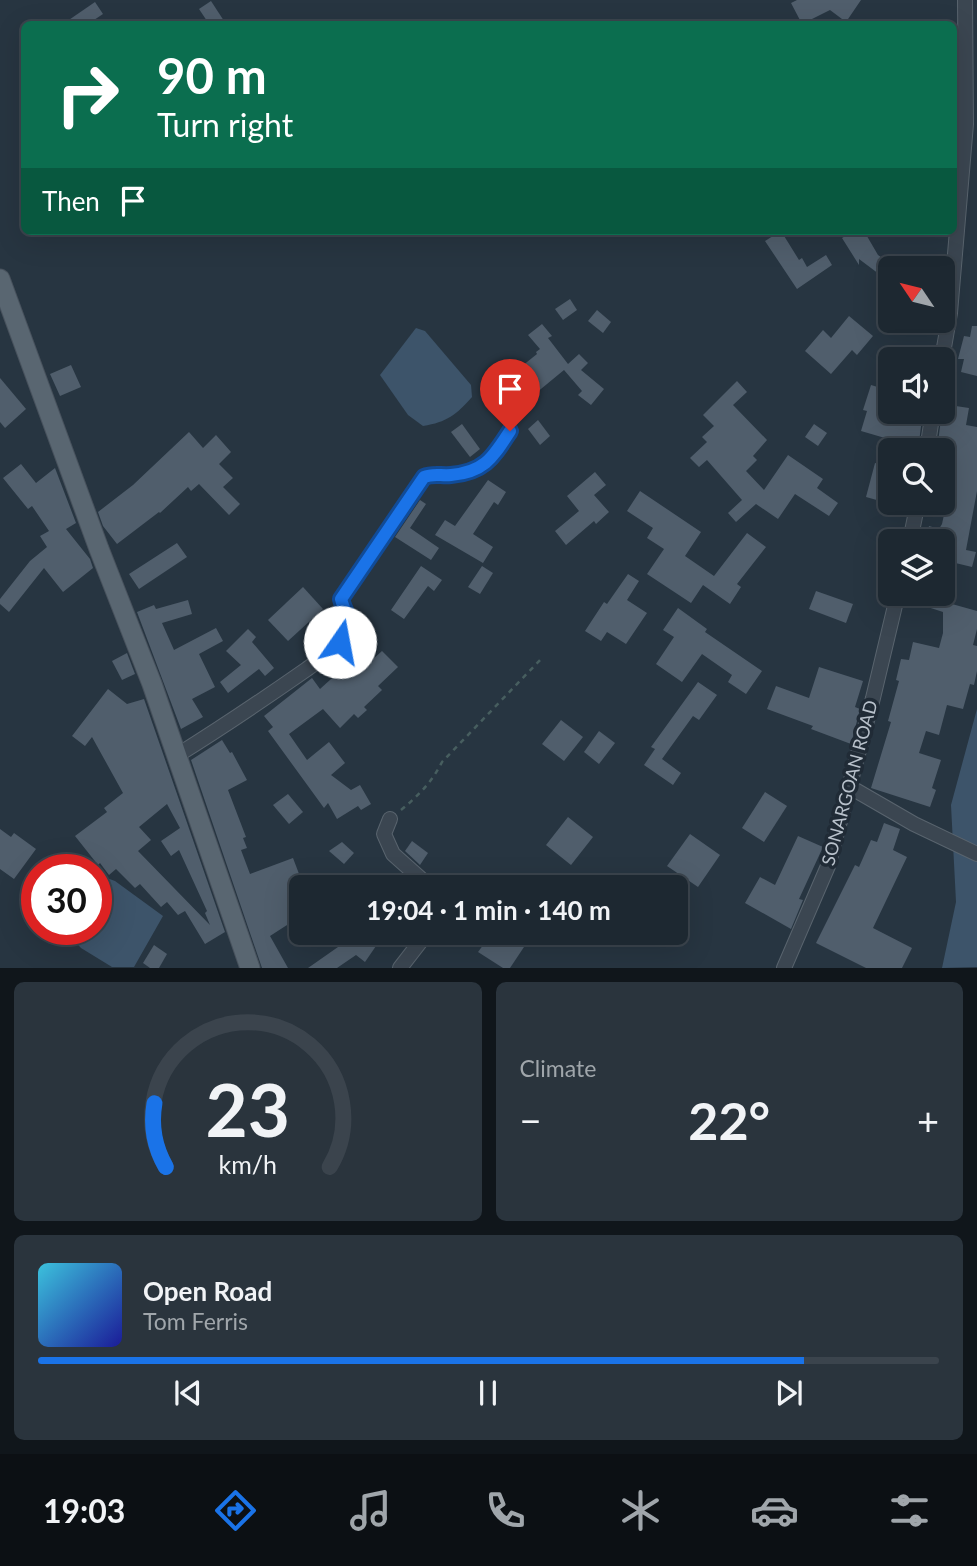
<!DOCTYPE html>
<html lang="en">
<head>
<meta charset="utf-8">
<style>
  body { margin:0; font-family:Lato,sans-serif; background:#2a343d; color:#f1f3f6; height:100vh; display:flex; flex-direction:column; font-size:26px; white-space:nowrap }
  * { box-sizing:border-box; margin:0 }
  p { font-size:23px; color:#a0a6ab }
  .icon { flex:none; width:38px; height:38px; fill:none; stroke:currentColor; stroke-width:2; stroke-linecap:round; stroke-linejoin:round }
  .map { position:relative; height:968px; overflow:hidden }
  .details { display:flex; flex-direction:column; gap:14px; padding:14px; background:#10161b; flex:1 }
  .details>* { flex:none }
  .banner { position:absolute; left:21px; top:21px; width:936px; height:214px; border-radius:10px; box-shadow:0 7px 28px #0002,0 0 0 2px #3b444d; background:#0b6e4f; color:#fff; overflow:hidden }
  .needle { width:46px; rotate:305deg }
  .tools { position:absolute; left:878px; top:256px; display:grid; gap:14px }
  .tools a { display:grid; place-items:center; width:77px; height:77px; border-radius:10px; background:#1d2831; box-shadow:0 7px 28px #0002,0 0 0 2px #3b444d; font-size:35px }
  .speed { position:absolute; left:21px; top:854px; display:flex; gap:14px; font-size:35px; font-weight:700; text-align:center }
  .speed>* { display:grid; place-content:center; width:91px; height:91px; border-radius:50%; background:#1d2831; box-shadow:0 7px 28px #0002,0 0 0 2px #3b444d; line-height:1 }
  .speed .limit { border:10px solid #d22; background:#fff; color:#111 }
  .pin { position:absolute; display:grid; place-items:center; width:60px; height:60px; color:#fff; margin:-72px -30px; border-radius:50% 50% 50% 0; rotate:-45deg; box-shadow:0 0 7px #0007 }
  .pin .icon { rotate:45deg }
  .me { position:absolute; width:77px; margin:-38px; rotate:12deg; stroke-linejoin:round; filter:drop-shadow(0 0 5px #0008) }
  .turn { display:flex; align-items:center; gap:24px; height:147px; padding:0 21px; font-size:32px }
  .turn .icon { width:91px; height:91px; stroke-width:2.5 }
  .turn b { display:block; font-size:49px; line-height:60px }
  .then { display:flex; align-items:center; height:66px; padding:0 21px; background:#0003; gap:14px; font-size:26px }
  .big { font-size:52px; font-weight:700; line-height:1.1 }
  .details .card { flex:1; display:flex; flex-direction:column; justify-content:center; gap:10px; min-width:0; padding:0 24px; border-radius:10px; background:#2a343d }
  .details .dial { align-items:center; gap:0 }
  .dial svg { height:182px; overflow:visible; fill:none; stroke:#3b444d; stroke-width:7; stroke-linecap:round; text-anchor:middle }
  .dial text { fill:#f1f3f6; stroke:none }
  .song { display:flex; align-items:center; gap:21px }
  .cover { width:84px; height:84px; border-radius:10px; background:linear-gradient(135deg,hsl(190 70% 55%),hsl(240 70% 35%)) }
  .played { height:7px; border-radius:4px; background:linear-gradient(90deg,#1a73e8 85%,#3b444d 85%) }
  .keys { display:flex; justify-content:space-around; direction:ltr }
  .heat { display:flex; justify-content:space-between; align-items:center; font-size:38px; direction:ltr }
  .details .tiles { flex:1; display:grid; gap:14px; grid-template-columns:1fr 1fr }
  .card:last-child { grid-column:span 2 }
  .trip { position:absolute; left:289px; top:875px; width:399px; height:70px; border-radius:10px; background:#1d2831; box-shadow:0 7px 28px #0002,0 0 0 2px #3b444d; font-weight:700; line-height:70px; text-align:center }
  .tab-bar { display:flex; height:112px; justify-content:space-around; align-items:center; background:#0c1014; color:#a0a6ab }
  .tab-bar .icon { width:49px; height:49px }
  .tab-bar .current { color:#1a73e8 }
  .tab-bar b { font-size:32px; color:#f1f3f6 }
  .map>svg:first-child { display:block }
  .water { fill:#3d546a }
  .building { fill:#505e6c; fill-rule:evenodd }
  .lines { fill:none; stroke-linecap:round; stroke-linejoin:round }
  .minor-casing { stroke:#59646e; stroke-width:16 }
  .major-casing { stroke:#48525d; stroke-width:21 }
  .path { stroke:#475e5f; stroke-width:2.5; stroke-dasharray:5 5; stroke-linecap:butt }
  .minor { stroke:#3b4651; stroke-width:14 }
  .major { stroke:#596671; stroke-width:19 }
  .route-casing { stroke:#114b97; stroke-width:18 }
  .route { stroke:#1a73e8; stroke-width:12 }
  .labels { text-anchor:middle; stroke-width:7; stroke-linejoin:round; paint-order:stroke }
  .street-label { font-size:18px; fill:#b8c1cb; stroke:#202b36 }
</style>
</head>
<body>
<div class="map">
<svg width="977" height="968" viewBox="0 0 977 968">
  <rect width="100%" height="100%" fill="#273541"/>
  <!-- water -->
  <g class="water">
    <path d="M416,328L425,331L471,385L472,397C456,415 447,422 423,426L408,415L380,375Z"/>
    <path d="M977,709V967L942,968L956,902L951,805Z"/>
    <path d="M96,874L115,881L163,916L134,967H112L81,948L66,932L67,929H96Z"/>
  </g>
  <!-- building -->
  <g class="building">
    <path d="M797,0H861L846,22L830,10L802,24L791,3Z"/>
    <path d="M211,1L226,24H209L199,9Z"/>
    <path d="M95,2L103,14L88,24H63Z"/>
    <path d="M781,231L799,260L802,258L807,267L826,255L832,265L797,289L765,241Z"/>
    <path d="M854,231H864L878,255L892,265L883,277L859,259V265L842,238Z"/>
    <path d="M570,299L577,310L563,320L555,309Z"/>
    <path d="M597,310L611,322L603,333L588,321Z"/>
    <path d="M849,316L873,336L857,355L852,350L831,374L805,351L823,330L831,338Z"/>
    <path d="M542,324L552,336L548,338L568,364L579,354L588,363L581,370L604,389L591,405L578,395L582,391L564,370L530,398L526,392L502,411L493,399L516,380L512,374L537,354L536,352L540,349L528,335Z"/>
    <path d="M972,326H977V376L961,372L964,359H958L964,336L970,337Z"/>
    <path d="M71,365L81,387L60,396L50,374Z"/>
    <path d="M0,378L26,409L5,428L0,422Z"/>
    <path d="M737,381L747,392L733,405L767,440L753,456L757,460L746,471L764,490L788,455L823,479L817,488L838,503L829,516L795,494L778,519L756,504L736,522L728,513L742,500L707,460L699,467L690,458L707,442L702,437L714,426L703,415Z"/>
    <path d="M871,385L891,391V411H923L918,450H901L902,443L861,431L867,411L863,410Z"/>
    <path d="M949,405L969,408L966,425L977,427V491L966,550L976,552L972,567L943,560V541H925L929,526L939,529L942,524L947,501L943,500V450H937L942,411H948Z"/>
    <path d="M538,420L550,436L540,445L528,429Z"/>
    <path d="M462,424L480,449L470,457L451,432Z"/>
    <path d="M814,424L827,433L818,446L805,437Z"/>
    <path d="M189,432L203,448L216,435L231,452L219,464L233,478L223,487L240,504L229,515L199,484L191,491L188,487L160,513L159,512L117,544L103,526L98,512L133,485Z"/>
    <path d="M875,463L891,467V504L866,497Z"/>
    <path d="M21,464L36,483L55,468L76,523L66,529L90,559L93,568L63,592L44,568L9,612L0,604V599L30,561L47,547L40,536L49,531L32,506L28,509L3,478Z"/>
    <path d="M595,472L606,485L594,495L609,512L596,524L594,521L566,545L555,531L579,511L567,496Z"/>
    <path d="M488,480L506,492L498,505L494,502L473,534L493,547L483,563L435,535L445,520L455,526Z"/>
    <path d="M640,491L701,532L685,556L714,576L747,533L766,547L737,584L741,587L730,604L703,585L691,603L647,574L664,549L647,538L653,528L627,511Z"/>
    <path d="M420,500L426,504L410,528L439,548L431,560L395,537Z"/>
    <path d="M177,543L187,557L139,589L129,574Z"/>
    <path d="M421,566L442,580L434,591L428,586L404,619L391,610Z"/>
    <path d="M482,566L493,573L480,594L468,587Z"/>
    <path d="M628,574L639,581L627,600L647,613L626,644L607,632L601,641L585,631L604,602L607,604Z"/>
    <path d="M303,587L323,609L288,641L268,620Z"/>
    <path d="M816,591L853,604L846,623L809,609Z"/>
    <path d="M907,593H954L952,604L977,611V629L973,645L977,646V671L974,685L970,684L963,709L947,705L939,735L926,731L919,753L941,760L932,788L936,790L930,807L871,788L891,722L888,721L899,681L896,680L901,659L909,660L913,642L939,648L943,633V612L906,600Z"/>
    <path d="M188,600L192,614L162,623L174,650L216,628L223,641L199,654L215,687L192,699L203,717L181,729L137,612L154,605L156,609Z"/>
    <path d="M678,608L707,629L705,632L762,671L746,694L728,682L732,675L702,654L682,682L656,664L674,637L663,630Z"/>
    <path d="M248,629L256,637L252,642L274,668L265,676L259,669L228,693L220,682L241,665L226,651Z"/>
    <path d="M382,651L398,667L378,686L382,690L364,707L367,710L358,718L354,714L340,728L323,709L289,734L307,760L329,742L345,763L331,775L351,790L360,785L371,804L361,810L358,806L337,819L328,803L324,808L268,731L273,727L264,716L312,678L320,689L352,660L361,670Z"/>
    <path d="M127,653L135,674L122,680L112,661Z"/>
    <path d="M819,667L863,681L855,707L860,709L851,744L811,729L813,726L767,709L776,686L809,698Z"/>
    <path d="M698,682L717,695L699,720L693,716L662,759L681,773L673,785L644,765L655,749L651,747Z"/>
    <path d="M108,689L127,704L144,699L225,932L205,944L185,911L178,915L167,902L161,907L140,884L135,888L116,869L109,875L100,863L98,865L75,836L107,812L104,808L123,793L92,737L85,746L72,736ZM167,804L180,828L161,841L171,856L179,850L207,911L205,913L210,925L138,851L151,840L139,827Z"/>
    <path d="M561,720L583,737L564,761L542,744Z"/>
    <path d="M599,731L615,743L599,764L584,752Z"/>
    <path d="M222,740L230,753L232,752L247,780L228,790L246,837L243,838L247,848L241,850L250,874L293,858L304,887H301V916L270,936L288,968H262L191,760Z"/>
    <path d="M765,792L787,806L764,842L742,828Z"/>
    <path d="M288,794L303,812L289,824L273,805Z"/>
    <path d="M568,817L593,837L571,865L546,845Z"/>
    <path d="M884,823L900,829L893,850L907,857L873,928L912,948L902,968H866L816,943L855,865L859,867L871,840L877,842Z"/>
    <path d="M0,829L11,837L14,833L36,849L14,879L0,869Z"/>
    <path d="M690,834L720,855L698,887L667,866Z"/>
    <path d="M798,836L823,847L799,899L803,900L791,929L745,903L760,877L775,885Z"/>
    <path d="M412,841L428,853L420,865L405,851Z"/>
    <path d="M342,842L354,853L344,864L329,851Z"/>
    <path d="M61,854L84,870H50Z"/>
    <path d="M358,933L376,946L365,962L356,955L337,968H308Z"/>
    <path d="M492,933H500L524,947L510,968H503L478,952Z"/>
    <path d="M154,945L167,954L159,968H150L143,963Z"/>
  </g>
  <g class="lines">
    <defs>
      <g id="minor">
        <path d="M942,359L950,313L966,124L965,0"/>
        <path d="M927,450L933,411"/>
        <path d="M910,541L918,502"/>
        <path d="M176,756C221,728 264,699 307,669C319,660 340,648 348,634C356,622 344,611 341,599L424,477C433,473 441,476 451,475C485,472 493,457 510,431"/>
        <path d="M850,787L914,824L977,854"/>
        <path d="M390,819L384,834L393,854L430,887"/>
        <path d="M400,968L427,933"/>
        <path d="M784,968L828,866L873,698L898,593"/>
      </g>
      <path id="major" d="M0,279L99,549L152,684L250,968"/>
    </defs>
    <!-- minor casing -->
    <use href="#minor" class="minor-casing"/>
    <!-- major casing -->
    <use href="#major" class="major-casing"/>
    <!-- path -->
    <path class="path" d="M401,810C418,796 432,782 442,762L542,658"/>
    <!-- minor -->
    <use href="#minor" class="minor"/>
    <!-- major -->
    <use href="#major" class="major"/>
  </g>
  <g class="lines">
    <defs>
      <path id="route" d="M340,642C359,624 346,619 341,599L424,477C433,473 441,476 451,475C485,472 493,457 510,431"/>
    </defs>
    <!-- route casing -->
    <use href="#route" class="route-casing"/>
    <!-- route -->
    <use href="#route" class="route"/>
  </g>
  <g class="labels">
    <!-- street labels -->
    <g class="street-label">
      <text transform="translate(850 783) rotate(-75)" y="6">SONARGOAN ROAD</text>
    </g>
  </g>
</svg>
<div class="tools">
<a><svg class="needle" viewBox="-14 -14 28 28"><path d="M0-13l5 13h-10z" fill="#e53935"/><path d="M0 13l5-13h-10z" fill="#a0a6ab"/></svg></a>
<a><svg class="icon" aria-label="sound" viewBox="0 0 24 24"><path d="M4 9h4l5-4v14l-5-4H4zM17 9q2 3 0 6"/></svg></a>
<a><svg class="icon" aria-label="search" viewBox="0 0 24 24"><circle cx="10" cy="10" r="6"/><path d="M15 15l6 6"/></svg></a>
<a><svg class="icon" aria-label="layers" viewBox="0 0 24 24"><path d="M12 4l9 5-9 5-9-5zM3 14l9 5 9-5"/></svg></a>
</div>
<div class="speed"><div class="limit">30</div></div>
<div class="pin" style="left:510px;top:431px;background:#d93025"><svg class="icon" aria-label="arrive" viewBox="0 0 24 24"><path d="M6 21V4h12l-3 4 3 4H6"/></svg></div>
<svg class="me" style="left:340px;top:642px" viewBox="-20 -20 40 40"><circle r="19" fill="#fff"/><path d="M0-13L10 11 0 6-10 11z" fill="#1a73e8"/></svg>
<div class="trip">19:04 · 1 min · 140 m</div>
<div class="banner">
<div class="turn"><svg class="icon" aria-label="right" viewBox="0 0 24 24"><path d="M7 20v-9h11M14 6l5 5-5 5"/></svg><div><b>90 m</b>Turn right</div></div>
<div class="then">Then<svg class="icon" aria-label="arrive" viewBox="0 0 24 24"><path d="M6 21V4h12l-3 4 3 4H6"/></svg></div>
</div>
</div>
<section class="details">
<div class="tiles">
<div class="card dial"><svg viewBox="0 0 100 80">
<path d="M14 69A42 42 0 1 1 86 69"/>
<path d="M14 69A42 42 0 0 1 9 41" stroke="#1a73e8"/>
<text x="50" y="56" font-size="32" font-weight="700">23</text>
<text x="50" y="72" font-size="11">km/h</text>
</svg></div>
<div class="card"><p>Climate</p>
<div class="heat"><a>−</a><b class="big">22°</b><a>+</a></div>
</div>
<div class="card">
<div class="song"><i class="cover"></i><div><b>Open Road</b><p>Tom Ferris</p></div></div>
<div class="played"></div>
<div class="keys"><svg class="icon" aria-label="previous" viewBox="0 0 24 24"><path d="M18 5L8 12l10 7zM5 5v14"/></svg><svg class="icon" aria-label="pause" viewBox="0 0 24 24"><path d="M8 5v14M16 5v14"/></svg><svg class="icon" aria-label="next" viewBox="0 0 24 24"><path d="M6 5l10 7-10 7zM19 5v14"/></svg></div>
</div>
</div>
</section>
<nav class="tab-bar">
<b>19:03</b>
<svg class="icon current" aria-label="directions" viewBox="0 0 24 24"><path d="M12 3l9 9-9 9-9-9zM9 14v-3h6M13 9l2 2-2 2"/></svg>
<svg class="icon" aria-label="music" viewBox="0 0 24 24"><path d="M9 18V5l10-2v13"/><circle cx="6" cy="18" r="3"/><circle cx="16" cy="16" r="3"/></svg>
<svg class="icon" aria-label="phone" viewBox="0 0 24 24"><path d="M5 4h4l2 5-3 2q2 4 5 5l2-3 5 2v4C11 20 4 13 5 4z"/></svg>
<svg class="icon" aria-label="climate" viewBox="0 0 24 24"><path d="M12 3v18M4 7l16 10M4 17L20 7"/></svg>
<svg class="icon" aria-label="car" viewBox="0 0 24 24"><path d="M5 17H2v-5l4-1 3-4h7l3 4 3 1v5h-3M9 17h6M6 11h13"/><circle cx="7" cy="17" r="2"/><circle cx="17" cy="17" r="2"/></svg>
<svg class="icon" aria-label="filters" viewBox="0 0 24 24"><path d="M4 7h16M4 17h16"/><circle cx="9" cy="7" r="2"/><circle cx="15" cy="17" r="2"/></svg>
</nav>
</body>
</html>
